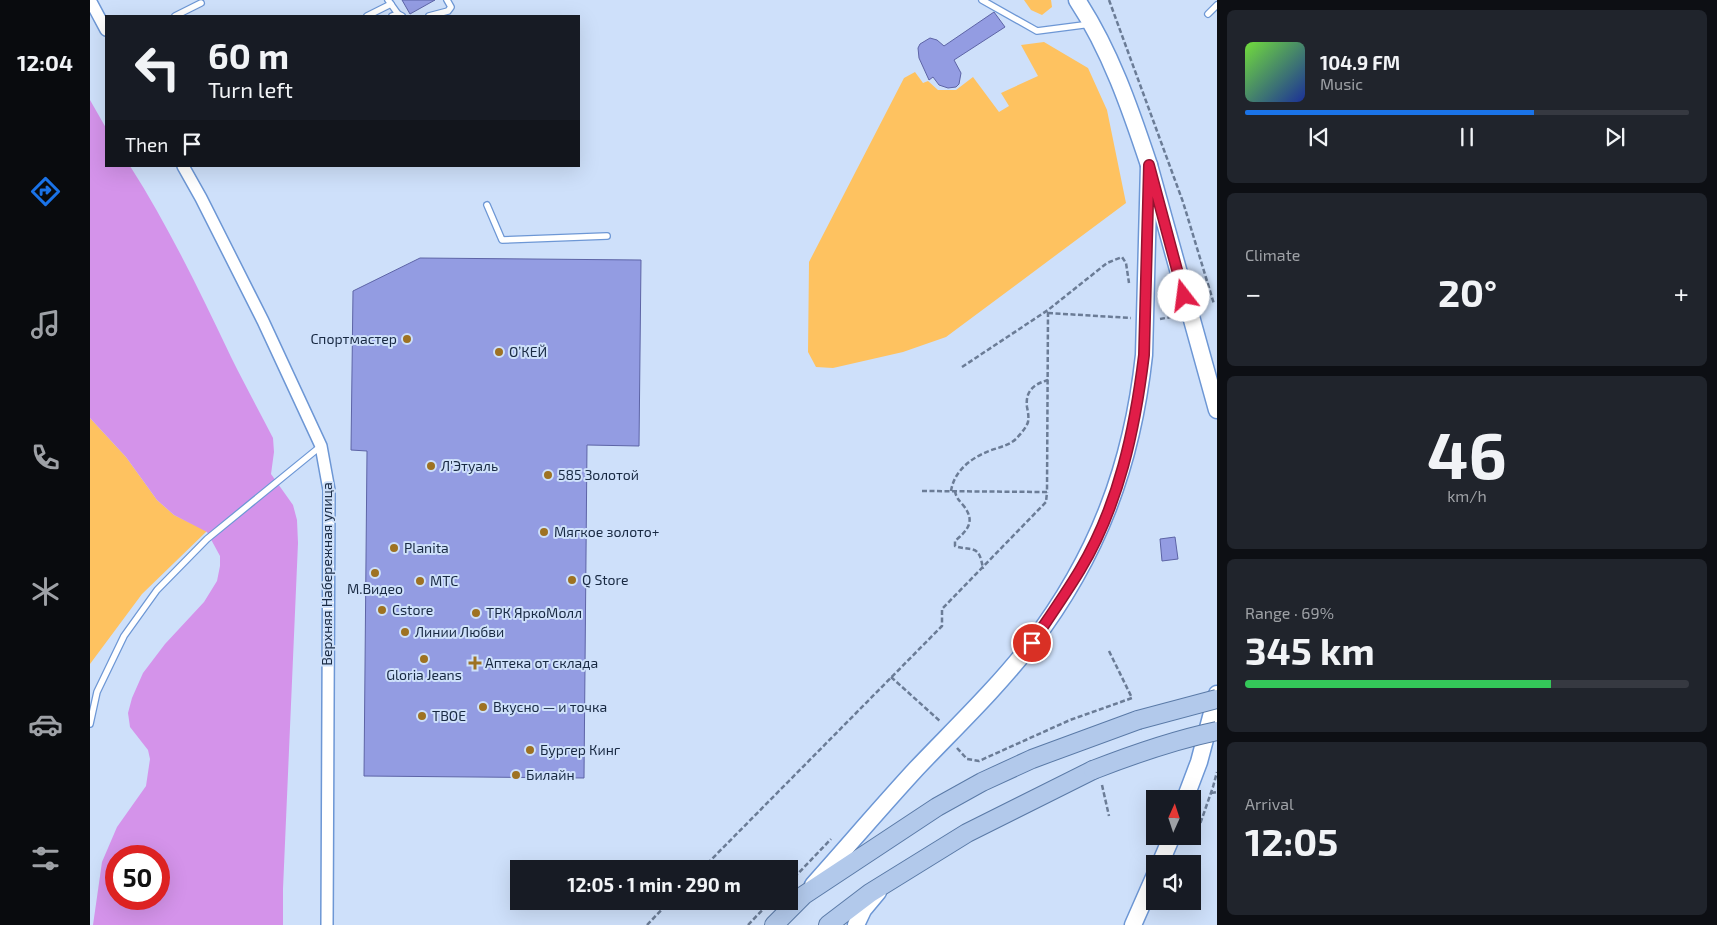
<!DOCTYPE html>
<html lang="en">
<head>
<meta charset="utf-8">
<style>
  body { margin:0; font-family:"Exo 2",sans-serif; background:#20242c; color:#f1f3f6; height:100vh; display:flex; flex-direction:column; font-size:19px; white-space:nowrap }
  * { box-sizing:border-box; margin:0 }
  p { font-size:16px; color:#9ea1a6 }
  .icon { flex:none; width:28px; height:28px; fill:none; stroke:currentColor; stroke-width:2; stroke-linecap:round; stroke-linejoin:round }
  .map { position:relative; flex:1; overflow:hidden }
  .panel { display:flex; flex-direction:column; gap:10px; padding:10px; background:#0d0f14; width:500px }
  .panel>* { flex:none }
  .top-card { position:absolute; left:15px; top:15px; width:475px; height:152px; border-radius:0px; box-shadow:0 5px 20px #0002; background:#171b24; color:#f1f3f6; overflow:hidden }
  .needle { width:32px; rotate:3deg }
  .fabs { position:absolute; left:1056px; top:790px; display:grid; gap:10px }
  .fabs a { display:grid; place-items:center; width:55px; height:55px; border-radius:0px; background:#171b24; box-shadow:0 5px 20px #0002; font-size:25px }
  .speed { position:absolute; left:15px; top:845px; display:flex; gap:10px; font-size:25px; font-weight:700; text-align:center }
  .speed>* { display:grid; place-content:center; width:65px; height:65px; border-radius:50%; background:#171b24; box-shadow:0 5px 20px #0002; line-height:1 }
  .speed .limit { border:8px solid #d22; background:#fff; color:#111 }
  .pin { position:absolute; display:grid; place-items:center; width:42px; height:42px; color:#fff; margin:-21px; border:2px solid #fff; border-radius:50%; box-shadow:0 1px 5px #0007 }
  .me { position:absolute; width:55px; margin:-28px; rotate:345deg; stroke-linejoin:round; filter:drop-shadow(0 0 4px #0008) }
  .turn { display:flex; align-items:center; gap:18px; height:105px; padding:0 20px; font-size:22px }
  .turn .icon { width:65px; height:65px; stroke-width:2.5 }
  .turn b { display:block; font-size:35px; line-height:42px }
  .then { display:flex; align-items:center; height:48px; padding:0 20px; background:#0003; gap:10px; font-size:19px }
  .big { font-size:38px; font-weight:700; line-height:1.1 }
  .panel .card { flex:1; display:flex; flex-direction:column; justify-content:center; gap:8px; min-width:0; padding:0 18px; border-radius:8px; background:#20242c }
  .panel .dial { align-items:center; gap:0 }
  .dial b { font-size:65px; line-height:1 }
  .song { display:flex; align-items:center; gap:15px }
  .cover { width:60px; height:60px; border-radius:8px; background:linear-gradient(135deg,hsl(100 70% 55%),hsl(230 70% 35%)) }
  .played { height:5px; border-radius:2px; background:linear-gradient(90deg,#1a73e8 65%,#363941 65%) }
  .keys { display:flex; justify-content:space-around; direction:ltr }
  .heat { display:flex; justify-content:space-between; align-items:center; font-size:28px; direction:ltr }
  .charge { height:8px; border-radius:4px; background:linear-gradient(90deg,#34c759 69%,#363941 0) }
  .trip { position:absolute; left:420px; top:860px; width:288px; height:50px; border-radius:0px; background:#171b24; box-shadow:0 5px 20px #0002; font-weight:700; line-height:50px; text-align:center }
  main { display:flex; flex:1; min-height:0 }
  .tab-bar { display:flex; flex-direction:column; width:90px; justify-content:space-around; align-items:center; background:#090b0e; color:#9ea1a6 }
  .tab-bar .icon { width:35px; height:35px }
  .tab-bar .current { color:#1a73e8 }
  .tab-bar b { font-size:22px; color:#f1f3f6 }
  .map>svg:first-child { display:block }
  .green { fill:#fec260 }
  .water { fill:#d493ea; fill-rule:evenodd }
  .building { fill:#939ce2; stroke:#5d64a6 }
  .lines { fill:none; stroke-linecap:round; stroke-linejoin:round }
  .lane-casing { stroke:#6d97d5; stroke-width:8 }
  .street-casing { stroke:#6d97d5; stroke-width:14 }
  .secondary-casing { stroke:#6d97d5; stroke-width:19 }
  .primary-casing { stroke:#5a7aa7; stroke-width:20 }
  .path { stroke:#6b7c96; stroke-width:2.5; stroke-dasharray:5 2.5; stroke-linecap:butt }
  .lane { stroke:#fff; stroke-width:5.5 }
  .street { stroke:#fff; stroke-width:11 }
  .secondary { stroke:#fff; stroke-width:16 }
  .primary { stroke:#b2c9eb; stroke-width:18 }
  .primary-bridge-casing { stroke:#5a7aa7; stroke-width:20; stroke-linecap:butt }
  .primary-bridge { stroke:#b2c9eb; stroke-width:18 }
  .route-casing { stroke:#92132f; stroke-width:12 }
  .route { stroke:#e11d48; stroke-width:9 }
  .poi-dot { fill:#9e7222; stroke:#cee0fa; stroke-width:2 }
  .labels { text-anchor:middle; stroke-width:4; stroke-linejoin:round; paint-order:stroke }
  .poi-label { font-size:14px; fill:#182942; stroke:#cee0fa; text-anchor:start }
  .street-label { font-size:14px; fill:#182942; stroke:#cee0fa }
</style>
</head>
<body>
<main>
<nav class="tab-bar">
<b>12:04</b>
<svg class="icon current" aria-label="directions" viewBox="0 0 24 24"><path d="M12 3l9 9-9 9-9-9zM9 14v-3h6M13 9l2 2-2 2"/></svg>
<svg class="icon" aria-label="music" viewBox="0 0 24 24"><path d="M9 18V5l10-2v13"/><circle cx="6" cy="18" r="3"/><circle cx="16" cy="16" r="3"/></svg>
<svg class="icon" aria-label="phone" viewBox="0 0 24 24"><path d="M5 4h4l2 5-3 2q2 4 5 5l2-3 5 2v4C11 20 4 13 5 4z"/></svg>
<svg class="icon" aria-label="climate" viewBox="0 0 24 24"><path d="M12 3v18M4 7l16 10M4 17L20 7"/></svg>
<svg class="icon" aria-label="car" viewBox="0 0 24 24"><path d="M5 17H2v-5l4-1 3-4h7l3 4 3 1v5h-3M9 17h6M6 11h13"/><circle cx="7" cy="17" r="2"/><circle cx="17" cy="17" r="2"/></svg>
<svg class="icon" aria-label="filters" viewBox="0 0 24 24"><path d="M4 7h16M4 17h16"/><circle cx="9" cy="7" r="2"/><circle cx="15" cy="17" r="2"/></svg>
</nav>
<div class="map">
<svg width="1127" height="925" viewBox="0 0 1127 925">
  <rect width="100%" height="100%" fill="#cee0fa"/>
  <!-- green -->
  <g class="green">
    <path d="M934,0H961L962,7L952,15L941,10Z"/>
    <path d="M954,42L998,68L1017,110L1036,203L856,337L813,352L743,368L726,367L718,352L719,262L814,78L825,72L833,83L838,81L848,90H866L883,77L909,112L919,106L911,93L948,76L931,45Z"/>
    <path d="M0,418L36,457L67,500L84,515L117,531L52,594L0,664Z"/>
  </g>
  <!-- water -->
  <path class="water" d="M0,100L16,128V166H40C79,227 110,292 141,357C155,385 169,411 183,438L184,452L181,474L203,505L207,520L208,543L193,889V925H3L12,862L27,827L56,786L60,759L58,750L40,727L38,713L42,698L53,673L75,644L114,602L127,581L130,566V556L117,532L84,515L67,500L36,457L0,418ZM26,856H69V899H26Z"/>
  <!-- building -->
  <g class="building">
    <path d="M312,0H345L320,14Z"/>
    <path d="M904,12L915,27L864,60L871,73L869,84L866,87L858,88L849,85L843,77L839,80L829,58L828,48L830,44L840,38L847,40L854,46Z"/>
    <path d="M330,258L551,260L549,446L497,445L494,778L274,776L277,451L261,450L263,291Z"/>
    <path d="M1085,537L1088,559L1072,561L1070,539Z"/>
  </g>
  <g class="lines">
    <defs>
      <g id="lane">
        <path d="M298,0L308,14"/>
        <path d="M892,0L947,31L1001,24"/>
        <path d="M1118,14L1127,5"/>
        <path d="M85,16L111,3"/>
        <path d="M277,16L301,4"/>
        <path d="M302,16L308,14L312,16"/>
        <path d="M339,16L358,11L361,7L357,0"/>
        <path d="M397,205L412,240L517,236"/>
        <path d="M0,724L7,692L34,636L67,590L117,539L231,446"/>
      </g>
      <g id="street">
        <path d="M0,0L16,30"/>
        <path d="M93,166L111,198L173,321L231,446L239,490L237,925"/>
      </g>
      <g id="secondary">
        <path d="M987,0C1020,50 1040,108 1059,165L1127,410"/>
        <path d="M1095,799L1109,762L1127,694"/>
        <path d="M1070,864L1082,836"/>
        <path d="M723,885C757,847 791,807 826,769C865,728 906,689 941,644C1008,556 1042,465 1054,355L1059,165"/>
        <path d="M766,925L773,910L788,892"/>
        <path d="M1043,925L1065,875"/>
      </g>
      <g id="primary">
        <path d="M684,925L714,895L847,807L892,782L942,759L1048,720"/>
        <path d="M738,925L780,893L877,833L1003,770"/>
      </g>
    </defs>
    <!-- lane casing -->
    <use href="#lane" class="lane-casing"/>
    <!-- street casing -->
    <use href="#street" class="street-casing"/>
    <!-- secondary casing -->
    <use href="#secondary" class="secondary-casing"/>
    <!-- primary casing -->
    <use href="#primary" class="primary-casing"/>
    <!-- path -->
    <g class="path">
      <path d="M1019,0L1093,202L1124,304"/>
      <path d="M958,313L1041,318"/>
      <path d="M1070,319L1081,317"/>
      <path d="M872,367L958,310L1017,263L1032,257L1036,263L1039,283"/>
      <path d="M832,491L957,492L958,310"/>
      <path d="M861,491C864,471 881,458 899,451C909,447 919,446 927,438C931,433 936,428 938,422C939,417 938,412 937,407C935,391 944,384 958,380"/>
      <path d="M865,491C866,498 869,500 873,505C886,521 878,530 865,541V546C883,552 889,543 893,569"/>
      <path d="M801,677L851,722"/>
      <path d="M867,748L877,759L889,761L980,720L1042,698L1019,651"/>
      <path d="M1012,785L1019,816"/>
      <path d="M1121,793L1127,792"/>
      <path d="M1108,830L1123,787L1127,772"/>
      <path d="M612,869L852,626V609L956,502L957,492"/>
      <path d="M699,883L741,839"/>
      <path d="M557,925L580,901"/>
      <path d="M658,925L681,901"/>
    </g>
    <!-- lane -->
    <use href="#lane" class="lane"/>
    <!-- street -->
    <use href="#street" class="street"/>
    <!-- secondary -->
    <use href="#secondary" class="secondary"/>
    <!-- primary -->
    <use href="#primary" class="primary"/>
    <defs>
      <g id="primary-bridge">
        <path d="M1048,720L1127,699"/>
        <path d="M1003,770C1044,754 1084,740 1127,731"/>
      </g>
    </defs>
    <!-- primary-bridge casing -->
    <use href="#primary-bridge" class="primary-bridge-casing"/>
    <!-- primary-bridge -->
    <use href="#primary-bridge" class="primary-bridge"/>
  </g>
  <g class="lines">
    <defs>
      <path id="route" d="M942,643C958,619 975,595 990,570C1029,505 1045,429 1054,355L1059,165L1094,296"/>
    </defs>
    <!-- route casing -->
    <use href="#route" class="route-casing"/>
    <!-- route -->
    <use href="#route" class="route"/>
  </g>
  <!-- markers -->
  <g class="poi-dot">
    <circle cx="317" cy="339" r="5"/>
    <circle cx="409" cy="352" r="5"/>
    <circle cx="341" cy="466" r="5"/>
    <circle cx="458" cy="475" r="5"/>
    <circle cx="454" cy="532" r="5"/>
    <circle cx="304" cy="548" r="5"/>
    <circle cx="285" cy="573" r="5"/>
    <circle cx="482" cy="580" r="5"/>
    <circle cx="330" cy="581" r="5"/>
    <circle cx="292" cy="610" r="5"/>
    <circle cx="386" cy="613" r="5"/>
    <circle cx="315" cy="632" r="5"/>
    <circle cx="334" cy="659" r="5"/>
    <path d="M382.5 655.5h5v5h5v5h-5v5h-5v-5h-5v-5h5z"/>
    <circle cx="393" cy="707" r="5"/>
    <circle cx="332" cy="716" r="5"/>
    <circle cx="440" cy="750" r="5"/>
    <circle cx="426" cy="775" r="5"/>
  </g>
  <g class="labels">
    <!-- poi labels -->
    <g class="poi-label">
      <text x="307" y="344" text-anchor="end">Спортмастер</text>
      <text x="419" y="357">О’КЕЙ</text>
      <text x="351" y="471">Л'Этуаль</text>
      <text x="468" y="480">585 Золотой</text>
      <text x="464" y="537">Мягкое золото+</text>
      <text x="314" y="553">Planita</text>
      <text x="492" y="585">Q Store</text>
      <text x="340" y="586">МТС</text>
      <text x="285" y="594" text-anchor="middle">М.Видео</text>
      <text x="302" y="615">Cstore</text>
      <text x="396" y="618">ТРК ЯркоМолл</text>
      <text x="325" y="637">Линии Любви</text>
      <text x="395" y="668">Аптека от склада</text>
      <text x="334" y="680" text-anchor="middle">Gloria Jeans</text>
      <text x="403" y="712">Вкусно — и точка</text>
      <text x="342" y="721">ТВОЕ</text>
      <text x="450" y="755">Бургер Кинг</text>
      <text x="436" y="780">Билайн</text>
    </g>
    <!-- street labels -->
    <g class="street-label">
      <text transform="translate(237 574) rotate(-90)" y="5">Верхняя Набережная улица</text>
    </g>
  </g>
</svg>
<div class="fabs">
<a><svg class="needle" viewBox="-14 -14 28 28"><path d="M0-13l5 13h-10z" fill="#e53935"/><path d="M0 13l5-13h-10z" fill="#9ea1a6"/></svg></a>
<a><svg class="icon" aria-label="sound" viewBox="0 0 24 24"><path d="M4 9h4l5-4v14l-5-4H4zM17 9q2 3 0 6"/></svg></a>
</div>
<div class="speed"><div class="limit">50</div></div>
<div class="pin" style="left:942px;top:643px;background:#d93025"><svg class="icon" aria-label="arrive" viewBox="0 0 24 24"><path d="M6 21V4h12l-3 4 3 4H6"/></svg></div>
<svg class="me" style="left:1094px;top:296px" viewBox="-20 -20 40 40"><circle r="19" fill="#fff"/><path d="M0-13L10 11 0 6-10 11z" fill="#e11d48"/></svg>
<div class="trip">12:05 · 1 min · 290 m</div>
<div class="top-card">
<div class="turn"><svg class="icon" aria-label="left" viewBox="0 0 24 24"><path d="M17 20v-9H6M10 6l-5 5 5 5"/></svg><div><b>60 m</b>Turn left</div></div>
<div class="then">Then<svg class="icon" aria-label="arrive" viewBox="0 0 24 24"><path d="M6 21V4h12l-3 4 3 4H6"/></svg></div>
</div>
</div>
<section class="panel">
<div class="card">
<div class="song"><i class="cover"></i><div><b>104.9 FM</b><p>Music</p></div></div>
<div class="played"></div>
<div class="keys"><svg class="icon" aria-label="previous" viewBox="0 0 24 24"><path d="M18 5L8 12l10 7zM5 5v14"/></svg><svg class="icon" aria-label="pause" viewBox="0 0 24 24"><path d="M8 5v14M16 5v14"/></svg><svg class="icon" aria-label="next" viewBox="0 0 24 24"><path d="M6 5l10 7-10 7zM19 5v14"/></svg></div>
</div>
<div class="card"><p>Climate</p>
<div class="heat"><a>−</a><b class="big">20°</b><a>+</a></div>
</div>
<div class="card dial"><b>46</b><p>km/h</p></div>
<div class="card"><p>Range · 69%</p><b class="big">345 km</b><div class="charge"></div></div>
<div class="card"><p>Arrival</p><b class="big">12:05</b></div>
</section>
</main>
</body>
</html>
